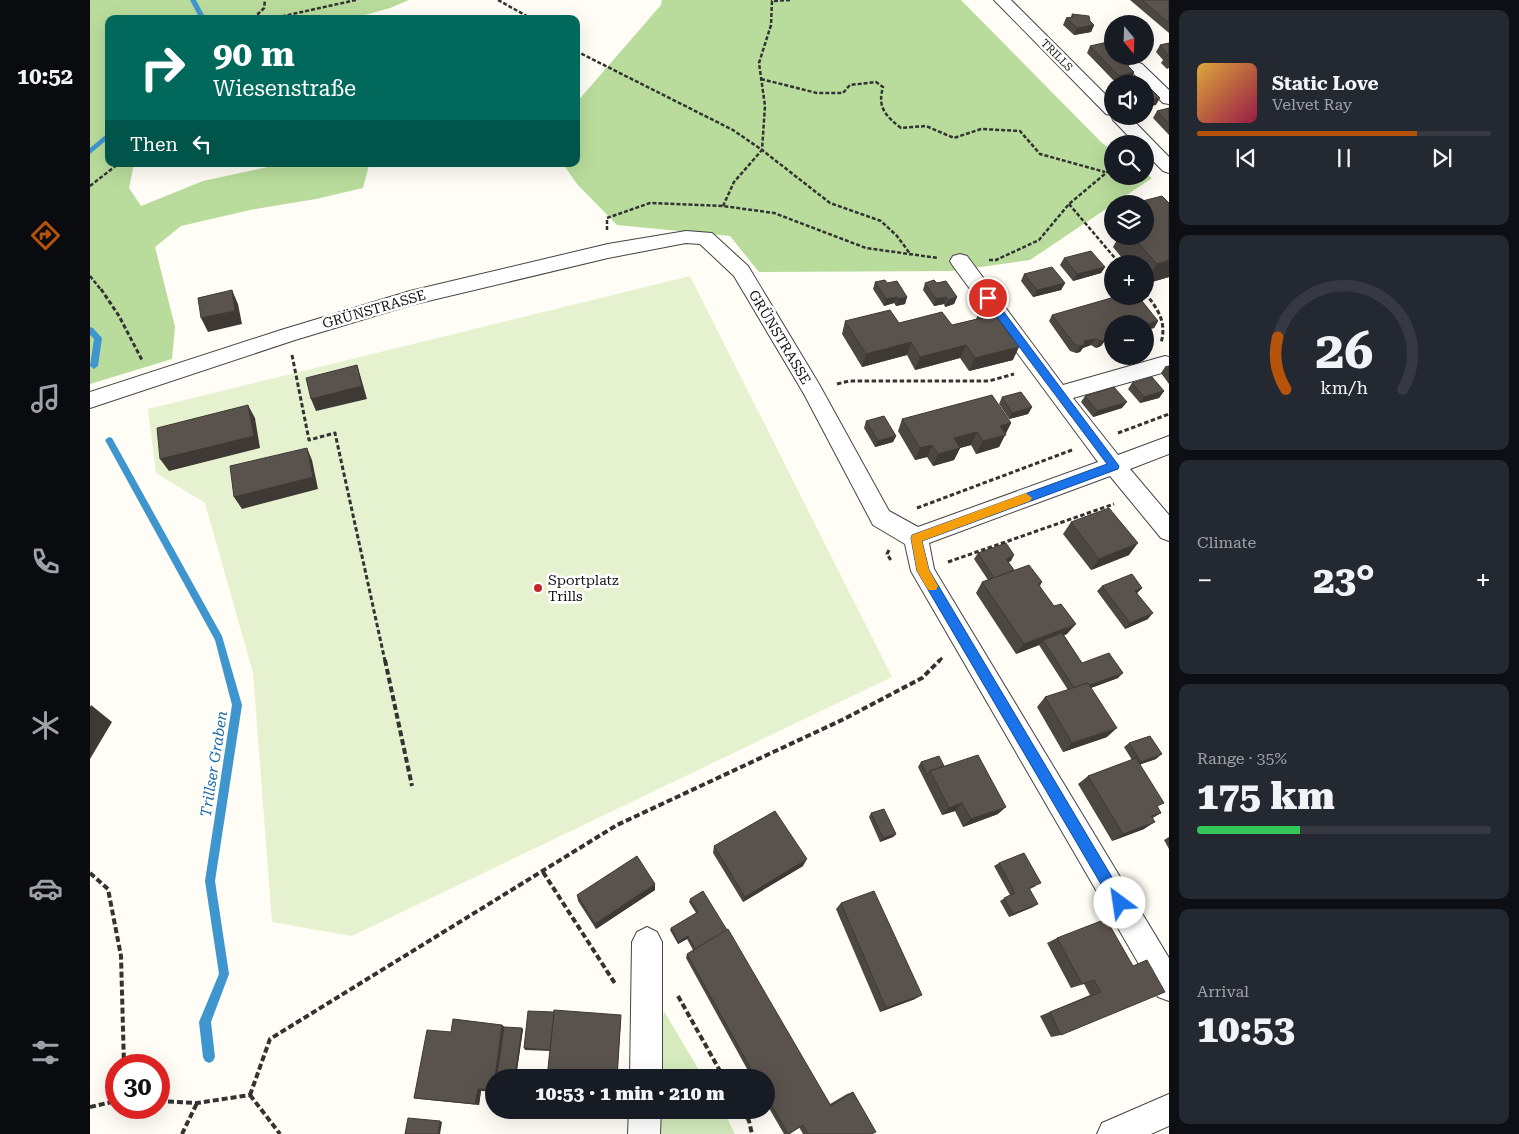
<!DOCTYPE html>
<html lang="en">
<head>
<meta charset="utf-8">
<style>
  body { margin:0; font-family:"Roboto Serif",serif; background:#242831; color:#f1f3f6; height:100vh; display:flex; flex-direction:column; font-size:19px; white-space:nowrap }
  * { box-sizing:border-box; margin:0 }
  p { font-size:16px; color:#9ea1a6 }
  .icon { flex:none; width:28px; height:28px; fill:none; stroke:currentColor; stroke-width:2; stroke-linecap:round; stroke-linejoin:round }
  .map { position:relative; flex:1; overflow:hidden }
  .sheet { display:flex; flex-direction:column; gap:10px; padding:10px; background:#0d0f14; width:350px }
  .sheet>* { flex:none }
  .hud { position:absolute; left:15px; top:15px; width:475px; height:152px; border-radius:10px; box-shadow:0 5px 20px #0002; background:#00695c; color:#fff; overflow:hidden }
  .needle { width:32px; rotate:161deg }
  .tools { position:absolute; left:1014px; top:15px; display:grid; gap:10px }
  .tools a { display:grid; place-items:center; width:50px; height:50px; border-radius:50%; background:#171b24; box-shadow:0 5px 20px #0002; font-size:25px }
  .speed { position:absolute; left:15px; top:1054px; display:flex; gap:10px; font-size:25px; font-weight:700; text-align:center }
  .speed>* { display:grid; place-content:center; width:65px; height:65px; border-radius:50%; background:#171b24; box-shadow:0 5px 20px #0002; line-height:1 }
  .speed .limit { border:8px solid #d22; background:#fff; color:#111 }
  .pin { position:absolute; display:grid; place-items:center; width:42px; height:42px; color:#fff; margin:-21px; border:2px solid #fff; border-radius:50%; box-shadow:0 1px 5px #0007 }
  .me { position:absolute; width:55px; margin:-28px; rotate:329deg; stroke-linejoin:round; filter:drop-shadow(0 0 4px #0008) }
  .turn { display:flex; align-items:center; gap:18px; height:105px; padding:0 25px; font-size:22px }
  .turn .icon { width:65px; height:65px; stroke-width:2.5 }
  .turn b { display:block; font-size:35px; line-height:42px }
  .then { display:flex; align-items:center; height:48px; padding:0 25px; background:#0003; gap:10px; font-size:19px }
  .big { font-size:38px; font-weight:800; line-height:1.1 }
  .sheet .widget { flex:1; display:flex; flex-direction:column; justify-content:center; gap:8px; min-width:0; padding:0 18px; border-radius:10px; background:#242831 }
  .sheet .dial { align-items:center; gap:0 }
  .dial svg { height:130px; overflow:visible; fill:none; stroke:#363941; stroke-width:7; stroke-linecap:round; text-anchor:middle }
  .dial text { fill:#f1f3f6; stroke:none }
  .song { display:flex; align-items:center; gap:15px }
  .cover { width:60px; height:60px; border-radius:8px; background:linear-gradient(135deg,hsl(40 70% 55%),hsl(340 70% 35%)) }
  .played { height:5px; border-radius:2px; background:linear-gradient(90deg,#b45309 75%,#363941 75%) }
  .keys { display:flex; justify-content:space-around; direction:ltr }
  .heat { display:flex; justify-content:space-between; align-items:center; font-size:28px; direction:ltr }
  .charge { height:8px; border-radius:4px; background:linear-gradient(90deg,#34c759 35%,#363941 0) }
  .trip { position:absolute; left:395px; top:1069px; width:290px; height:50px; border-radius:25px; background:#171b24; box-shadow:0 5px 20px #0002; font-weight:800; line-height:50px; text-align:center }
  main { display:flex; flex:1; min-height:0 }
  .dock { display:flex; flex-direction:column; width:90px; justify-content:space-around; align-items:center; background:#090b0e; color:#9ea1a6 }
  .dock .icon { width:35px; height:35px }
  .dock .selected { color:#b45309 }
  .dock b { font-size:22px; color:#f1f3f6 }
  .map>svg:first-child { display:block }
  .green { fill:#d5ebbd }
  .forest { fill:#b9dc9c }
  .pitch { fill:#e6f2cf }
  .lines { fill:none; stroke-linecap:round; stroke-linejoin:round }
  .stream { fill:#3f96cf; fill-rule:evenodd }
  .minor-casing { stroke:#444; stroke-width:2 }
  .path-far2 { stroke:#333; stroke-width:2.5; stroke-dasharray:4 2; stroke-linecap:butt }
  .path-far1 { stroke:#333; stroke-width:3; stroke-dasharray:4.5 2.5; stroke-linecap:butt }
  .path { stroke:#333; stroke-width:4; stroke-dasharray:6 3; stroke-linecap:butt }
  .minor { fill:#fff; fill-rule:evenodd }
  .wall { fill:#4d4742 }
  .shaded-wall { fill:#3f3936 }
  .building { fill:#5a524d; stroke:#3f3936 }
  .route { fill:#1a73e8; stroke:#114b97 }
  .slow { fill:#f59e0b }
  .poi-dot { fill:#c4262e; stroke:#fff; stroke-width:2 }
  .labels { text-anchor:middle; stroke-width:5; stroke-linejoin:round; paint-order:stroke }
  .far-street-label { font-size:11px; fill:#111; stroke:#fff }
  .street-label { font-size:14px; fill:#111; stroke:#fff }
  .poi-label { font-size:14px; fill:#111; stroke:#fff; text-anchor:start }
  .water-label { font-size:15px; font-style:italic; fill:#1768a6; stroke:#fff }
</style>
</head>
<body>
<main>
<nav class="dock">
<b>10:52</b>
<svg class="icon selected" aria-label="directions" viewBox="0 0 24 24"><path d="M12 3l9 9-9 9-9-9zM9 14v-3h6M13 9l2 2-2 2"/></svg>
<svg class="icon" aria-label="music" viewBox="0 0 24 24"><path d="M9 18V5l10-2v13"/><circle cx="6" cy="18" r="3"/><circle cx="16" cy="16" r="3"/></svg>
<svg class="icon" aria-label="phone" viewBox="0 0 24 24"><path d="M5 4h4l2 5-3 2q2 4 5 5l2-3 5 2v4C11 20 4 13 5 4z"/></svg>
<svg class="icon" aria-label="climate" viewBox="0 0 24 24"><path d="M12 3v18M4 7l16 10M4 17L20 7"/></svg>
<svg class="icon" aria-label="car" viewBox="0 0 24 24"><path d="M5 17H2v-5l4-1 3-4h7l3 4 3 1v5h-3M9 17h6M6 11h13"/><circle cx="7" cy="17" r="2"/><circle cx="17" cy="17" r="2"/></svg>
<svg class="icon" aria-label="filters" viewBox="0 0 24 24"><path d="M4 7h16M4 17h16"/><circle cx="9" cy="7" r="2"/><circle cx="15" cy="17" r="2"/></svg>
</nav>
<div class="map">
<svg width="1079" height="1134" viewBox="0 0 1079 1134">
  <rect width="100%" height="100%" fill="#fffdf5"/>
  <!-- green -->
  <g class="green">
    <path d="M574,1011L613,1077H566Z"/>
    <path d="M563,1110H633L645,1134H567Z"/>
  </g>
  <!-- forest -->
  <g class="forest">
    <path d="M0,0H319L300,8L261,19H19V164H44L39,188L51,206L113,181L178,167L197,164H277L279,165L273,188L226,199L160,210L91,226L65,247L85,327L82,359L0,384Z"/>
    <path d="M572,0H871L1012,143L1022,150V176H1055V173L1062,178L940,260L862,271L669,272L640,236L527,225L487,184L473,164H486V103L571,5Z"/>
  </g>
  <!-- pitch -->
  <path class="pitch" d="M600,276L802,677L262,936L182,922L163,673L115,503L66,473L58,409Z"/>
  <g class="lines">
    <!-- stream -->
    <g class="stream">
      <path d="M100,0H106L116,19H110Z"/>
      <path d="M19,132V138L0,154V148Z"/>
      <path d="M0,327L3,328L12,338L8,366L4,369L0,366L4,339L0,335Z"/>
      <path d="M19,437L22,438L132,636L152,705L125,881L139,974L121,1022L125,1057L123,1061L119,1063L115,1061L113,1057L109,1022L129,974L115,881L142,705L125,640L15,440Z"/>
    </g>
    <defs>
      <g id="minor">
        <path d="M904,0H921L1022,101V116H1039L1079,157V173L1073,171L1055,153V144H1046L1023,120L1021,115L1016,114Z"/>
        <path d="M1046,62L1052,64L1079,90V104L1073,103L1040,70L1038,67L1040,64Z"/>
        <path d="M596,231L622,233L658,266L729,384L799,511L828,527L1008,462L863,266L860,261L863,256L870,254L877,256L973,385L1075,356L1079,357V371L983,398L1028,455L1079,436V454L1040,469L1079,515V541L1071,538L1020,476L839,543L844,569L1079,958V1001L1068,997L825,578L821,571L815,544L783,525L714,394L644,276L610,244L596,243L518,258L321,305L205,340L0,408V392L191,330L320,291L518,244Z"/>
        <path d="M557,927L567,932L572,942V1078H540L542,942L547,932Z"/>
        <path d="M1079,1094V1126L1061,1134H1007L1012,1123Z"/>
        <path d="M539,1110H571L570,1134H538Z"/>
      </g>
    </defs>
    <!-- minor casing -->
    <use href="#minor" class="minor-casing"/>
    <!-- path-far2 -->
    <g class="path-far2">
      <path d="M408,0L442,19"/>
      <path d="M700,0L682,1L681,25L669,63L675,106L672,150L740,203L791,221L807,236L821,255"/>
      <path d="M163,19L174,8L175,0"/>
      <path d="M180,19L266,0"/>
      <path d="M486,51L643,130L672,150L644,182L633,206"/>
      <path d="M671,79L727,93H753L760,85L786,82L793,87C787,108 796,116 811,128L836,126L864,138L891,129L930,131L950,154L1015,172"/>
      <path d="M0,186L28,164"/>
      <path d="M979,204L1030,264"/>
      <path d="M517,230V218L560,203L633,206L684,213L776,248L848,258"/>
      <path d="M899,260H906L949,240L979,204L1022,168"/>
      <path d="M0,276L12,291"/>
    </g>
    <!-- path-far1 -->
    <g class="path-far1">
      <path d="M11,289L29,316L52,360"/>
      <path d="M1055,293C1068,309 1077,322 1071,343"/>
      <path d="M202,355L219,440L245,433L295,661"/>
      <path d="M747,384L759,381H899L924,374"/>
      <path d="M1028,433L1079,414"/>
      <path d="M827,508L982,450"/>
      <path d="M799,550L797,554L802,562"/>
      <path d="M858,562L1024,504"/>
      <path d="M849,661L854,656"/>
    </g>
    <!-- path -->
    <g class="path">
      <path d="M295,660L322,786"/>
      <path d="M453,872L526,985"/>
      <path d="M0,873L18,889L31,956L34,1065"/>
      <path d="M588,996L634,1078"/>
      <path d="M160,1095L180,1039L527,825L754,719L832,678L850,660"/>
      <path d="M160,1095L190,1134"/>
      <path d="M69,1101L107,1103L160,1095"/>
      <path d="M0,1107L26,1101"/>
      <path d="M653,1110L659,1121L662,1134"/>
      <path d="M92,1134L107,1103"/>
    </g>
    <!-- minor -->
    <use href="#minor" class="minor"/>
  </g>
  <!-- wall -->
  <g class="wall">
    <path d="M1040,0H1079V33Z"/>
    <path d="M982,14L1000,21L1004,25L1001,32L984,35L973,25L976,18L981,17Z"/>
    <path d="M1079,43V68L1077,69L1071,63L1073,60L1066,52L1070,45Z"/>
    <path d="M1000,46L1034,57L1030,58L1044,72L1041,80L1026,83L997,53Z"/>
    <path d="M1079,108V135L1063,118L1067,111Z"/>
    <path d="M1029,236H1055L1079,277L1055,284V264H1037L1023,247Z"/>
    <path d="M974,258L1015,267L1011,273L983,281L970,265Z"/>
    <path d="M934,274L975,283L971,290L943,297L931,281Z"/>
    <path d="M785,282L797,283L817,297L815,304L806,306L804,303L794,306L783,289Z"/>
    <path d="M835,283H847L867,297L864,304L855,307L854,304L844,306L833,290Z"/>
    <path d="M888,315L925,335L923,339V360L879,371L870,358L825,370L817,355L772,367L752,334L755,321L862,325L886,319Z"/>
    <path d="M962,315L1068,321L1064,328L1055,330V324H1022V341L1014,342L1011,346L1006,348L1001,345L993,348L990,352L986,353L980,351L959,321Z"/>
    <path d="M1079,366V384L1071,373L1075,367Z"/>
    <path d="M1042,383L1074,391L1069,398L1050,403L1038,389Z"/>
    <path d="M995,396L1032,408L1003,417L991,402Z"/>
    <path d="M912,397L942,407L938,414L919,419L909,404Z"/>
    <path d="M812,419L921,423L909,447L886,454L881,445L870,448L864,460L843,466L837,457L825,460L808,431Z"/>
    <path d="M776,421L806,436L803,442L785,447L774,428Z"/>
    <path d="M981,522L1039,555L1001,570L973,534Z"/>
    <path d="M888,553L921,561L918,562L924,570L952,582L950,586L977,634L974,635L992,663L1028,678L1001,688L1017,737L973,752L947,707L955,697L978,690L949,645L926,654L886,593L892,582L898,580L884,559Z"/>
    <path d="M1012,586L1052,588L1047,593L1058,619L1035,629L1007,591Z"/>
    <path d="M1039,743L1066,759L1050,764L1068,807L1071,813L1063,818L1054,829L1022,841L988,784L998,776L1042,760L1034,747Z"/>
    <path d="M831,762L854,766L908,814L873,827L865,811L852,815L828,767Z"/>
    <path d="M781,813L806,834L803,837L790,842L779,817Z"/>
    <path d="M1079,837V849L1074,840Z"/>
    <path d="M624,846L713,866L653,902L623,853Z"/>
    <path d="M909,863L946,886L940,889L943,907L919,917L910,901L920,895L904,866Z"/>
    <path d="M565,890L506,929L488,901L487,895Z"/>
    <path d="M600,899L740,1104L757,1094L763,1092L781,1134H713L709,1127L699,1134H694L676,1103V1078H662L596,958L597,954L603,950L597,939L588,944L580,930L581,928L606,913L599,902Z"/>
    <path d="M751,903L825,999L790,1012L746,909Z"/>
    <path d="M967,938L1043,966L1057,960L971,1035L961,1037L950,1016L1000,995L994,984L981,988L957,943Z"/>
    <path d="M531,1019L527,1078H457L460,1051L435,1050L434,1048Z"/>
    <path d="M412,1025L414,1027L433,1029L426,1077L409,1075L408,1078H404V1092L391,1091L389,1105L330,1099L324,1098L361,1032Z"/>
  </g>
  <!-- shaded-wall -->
  <g class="shaded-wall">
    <path d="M1004,25L1001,32L984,35L987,28Z"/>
    <path d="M1044,72L1041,80L1026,83L1029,76Z"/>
    <path d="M1070,98L1066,105L1055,107V101Z"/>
    <path d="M1079,260V277L1055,284L1067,264Z"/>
    <path d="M1015,267L1011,273L983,281L987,274Z"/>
    <path d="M975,283L971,290L943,297L947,290Z"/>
    <path d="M142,290L148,304L152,324L118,332L111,318Z"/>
    <path d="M807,297L804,303L794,306L796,299Z"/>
    <path d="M817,297L815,304L806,306L808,299Z"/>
    <path d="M856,297L854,304L844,306L846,299Z"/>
    <path d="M867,297L864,304L855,307L858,300Z"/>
    <path d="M1068,321L1064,328L1055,330V328L1057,324Z"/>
    <path d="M1022,335V341L1014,342L1011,346L1006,348L1010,341L1016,336Z"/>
    <path d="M1005,339L1001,345L993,348L990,352L986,353L989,346L994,341Z"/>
    <path d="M821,342L817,355L772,367L776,354Z"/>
    <path d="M876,345L870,358L825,370L830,357Z"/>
    <path d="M929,347L923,360L879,371L885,358Z"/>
    <path d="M267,365L271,378L277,399L226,411L221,399Z"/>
    <path d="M1074,391L1069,398L1050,403L1054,397Z"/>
    <path d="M1037,402L1032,408L1003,417L1007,411Z"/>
    <path d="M158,405L165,418L170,448L79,471L70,459Z"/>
    <path d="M942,407L938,414L919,419L922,413Z"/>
    <path d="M921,423L909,447L886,454L893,441L910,426Z"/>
    <path d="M887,432L881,445L870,448L864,460L843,466L848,454L864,438Z"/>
    <path d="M806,436L803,442L785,447L788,441Z"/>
    <path d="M842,445L837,457L825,460L830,448Z"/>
    <path d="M217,448L222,460L228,489L152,509L144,497Z"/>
    <path d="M1048,543L1039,555L1001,570L1009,559Z"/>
    <path d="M924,555L921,561L913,564L916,559Z"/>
    <path d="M1052,588L1047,593L1045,591Z"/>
    <path d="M1063,613L1058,619L1035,629L1040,623Z"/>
    <path d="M986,624L977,634L955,643L953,640L949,645L926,654L934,644Z"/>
    <path d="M1033,673L1028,678L981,695L986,691Z"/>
    <path d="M1,705L22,722L0,759V707Z"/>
    <path d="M1027,728L1017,737L973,752L982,743Z"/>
    <path d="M1072,754L1066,759L1046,766L1051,762Z"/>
    <path d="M872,803L865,811L852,815L859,808Z"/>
    <path d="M916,807L908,814L873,827L881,819Z"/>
    <path d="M1065,822L1054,829L1022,841L1033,834Z"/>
    <path d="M806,834L803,837L790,842L793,838Z"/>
    <path d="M717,859L713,866L653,902L655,897Z"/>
    <path d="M565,884V890L506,929L505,924Z"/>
    <path d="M948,904L943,907L919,917L923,914Z"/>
    <path d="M598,936L597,939L588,944V942Z"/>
    <path d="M832,995L825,999L790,1012L796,1008Z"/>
    <path d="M412,1025L416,1028L407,1074L409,1075L408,1078H405Z"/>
    <path d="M432,1028L433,1029L426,1077L425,1076Z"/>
    <path d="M388,1089L391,1091L389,1105L385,1104Z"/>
    <path d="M350,1121L352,1122L350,1134H348Z"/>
  </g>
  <!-- building -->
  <g class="building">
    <path d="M1052,0H1079V23Z"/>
    <path d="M982,14L999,16L1000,21L1004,25L987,28L976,18L983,17Z"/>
    <path d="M1022,41V56H1028L1044,72L1029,76L1000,46Z"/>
    <path d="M1079,43V61L1075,56H1079L1070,45Z"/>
    <path d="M1053,81L1070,98L1055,101V84H1040Z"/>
    <path d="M1079,108V124L1067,111Z"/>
    <path d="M1072,196L1079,203V260L1067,264L1042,236H1055V204H1041Z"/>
    <path d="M1001,251L1015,267L987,274L974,258Z"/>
    <path d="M962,267L975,283L947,290L934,274Z"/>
    <path d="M795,280L797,283L807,281L817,297L808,299L807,297L796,299L785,282Z"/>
    <path d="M844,280L847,283L856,281L867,297L858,300L856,297L846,299L835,283Z"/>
    <path d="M142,290L145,311L111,318L108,298Z"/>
    <path d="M1028,296H1048L1068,321L1057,324V327L1055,328V324H1022V335L1016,336L1015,340L1010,341L1005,339L994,341V345L989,346L984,344L962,315Z"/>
    <path d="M800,310L809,323L852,312L862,325L905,315L929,347L885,358L876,345L830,357L821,342L776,354L755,321Z"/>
    <path d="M906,310L925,335L921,336L905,315L891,318L888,315Z"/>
    <path d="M267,365L272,386L221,399L216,378Z"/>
    <path d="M1079,366V371L1075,367Z"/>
    <path d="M1062,377L1074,391L1054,397L1042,383Z"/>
    <path d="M1024,387L1037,402L1007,411L995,396Z"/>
    <path d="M931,392L942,407L922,413L912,397Z"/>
    <path d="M902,395L921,423L910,426L916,435L893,441L887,432L864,438L870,448L848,454L842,445L830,448L812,419Z"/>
    <path d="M158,405L164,436L70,459L67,428Z"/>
    <path d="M794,416L806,436L788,441L776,421Z"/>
    <path d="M217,448L223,477L144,497L140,466Z"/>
    <path d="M1019,508L1048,543L1009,559L981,522Z"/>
    <path d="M916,543L924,555L916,559L924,570L904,578L888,553Z"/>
    <path d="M939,565L952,582L948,584L964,606L971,604L986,624L934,644L892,582Z"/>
    <path d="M1042,574L1052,588L1045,591L1063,613L1040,623L1012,586Z"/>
    <path d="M972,633L992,663L1019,653L1033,673L1000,685L998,683L984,688L953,640Z"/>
    <path d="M998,683L1027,728L982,743L955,697Z"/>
    <path d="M1060,736L1072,754L1051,762L1039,743Z"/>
    <path d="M888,755L916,807L881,819L872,803L859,808L840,771Z"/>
    <path d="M849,756L854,766L840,771L837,775L831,762Z"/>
    <path d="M1046,758L1074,803L1067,806L1071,813L1061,816L1065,822L1033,834L998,776Z"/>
    <path d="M794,809L806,834L793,838L781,813Z"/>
    <path d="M685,811L717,859L655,897L624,846Z"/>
    <path d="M934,853L951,883L939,888L948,904L923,914L914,898L925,893L909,863Z"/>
    <path d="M547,856L565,884L505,924L487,895Z"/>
    <path d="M613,891L637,930L605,949L598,936L588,942L581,928L608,912L600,899Z"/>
    <path d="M784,891L832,995L796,1008L751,903Z"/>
    <path d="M1016,919L1043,966L1057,960L1075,992L971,1035L960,1012L1011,992L1004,980L992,984L967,938Z"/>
    <path d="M638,929L741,1106L763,1092L786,1132L781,1134H718L713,1125L699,1134H698L676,1095V1078H666L597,954Z"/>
    <path d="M464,1010L531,1015L527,1078H457Z"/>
    <path d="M438,1011L464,1012L460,1050L434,1048Z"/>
    <path d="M363,1019L412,1025L405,1078H404L403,1090L388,1089L385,1104L324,1098L337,1030L361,1032Z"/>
    <path d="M414,1027L432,1028L425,1076L407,1074Z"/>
    <path d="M318,1118L350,1121L348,1134H315Z"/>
  </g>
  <!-- route -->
  <path class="route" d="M898,295L902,296L1029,466L1028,469L832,541L839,570L1035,899L1037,903L1035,908L1030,910L1025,908L827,571L821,538L822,535L1017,464L895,301V296Z"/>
  <!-- slow -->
  <path class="slow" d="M936,493L942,498L940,501L832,541L839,570L848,586L846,590H838L827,571L821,538L822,535Z"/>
  <!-- markers -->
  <circle class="poi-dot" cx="448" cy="588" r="5"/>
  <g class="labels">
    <!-- far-street labels -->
    <g class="far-street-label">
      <text transform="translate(967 55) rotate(45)" y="4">TRILLS</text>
    </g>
    <!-- street labels -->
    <g class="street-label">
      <text transform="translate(284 309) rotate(-16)" y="5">GRÜNSTRASSE</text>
      <text transform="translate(690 337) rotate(59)" y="5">GRÜNSTRASSE</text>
    </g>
    <!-- poi labels -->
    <g class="poi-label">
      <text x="458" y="585">Sportplatz<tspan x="458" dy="16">Trills</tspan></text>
    </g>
    <!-- water labels -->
    <g class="water-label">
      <text transform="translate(124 764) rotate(-81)" y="5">Trillser Graben</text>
    </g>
  </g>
</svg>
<div class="tools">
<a><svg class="needle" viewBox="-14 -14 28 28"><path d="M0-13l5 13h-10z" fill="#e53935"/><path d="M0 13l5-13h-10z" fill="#9ea1a6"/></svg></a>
<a><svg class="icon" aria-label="sound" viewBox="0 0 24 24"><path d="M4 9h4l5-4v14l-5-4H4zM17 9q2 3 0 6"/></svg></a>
<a><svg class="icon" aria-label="search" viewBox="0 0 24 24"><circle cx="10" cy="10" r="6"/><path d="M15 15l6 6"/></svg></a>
<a><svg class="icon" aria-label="layers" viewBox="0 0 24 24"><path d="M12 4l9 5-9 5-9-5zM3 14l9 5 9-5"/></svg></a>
<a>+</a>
<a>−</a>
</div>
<div class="speed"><div class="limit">30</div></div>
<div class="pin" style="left:898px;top:298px;background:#d93025"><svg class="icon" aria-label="arrive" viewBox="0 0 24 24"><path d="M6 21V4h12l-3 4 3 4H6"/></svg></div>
<svg class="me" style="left:1030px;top:903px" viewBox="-20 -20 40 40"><circle r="19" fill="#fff"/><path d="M0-13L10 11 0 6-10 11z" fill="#1a73e8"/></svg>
<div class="trip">10:53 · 1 min · 210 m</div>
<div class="hud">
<div class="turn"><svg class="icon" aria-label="right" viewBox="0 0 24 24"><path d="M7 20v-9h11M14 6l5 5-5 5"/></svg><div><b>90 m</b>Wiesenstraße</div></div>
<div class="then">Then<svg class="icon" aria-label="left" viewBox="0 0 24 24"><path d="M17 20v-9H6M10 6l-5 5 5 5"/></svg></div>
</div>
</div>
<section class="sheet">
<div class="widget">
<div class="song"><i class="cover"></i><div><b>Static Love</b><p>Velvet Ray</p></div></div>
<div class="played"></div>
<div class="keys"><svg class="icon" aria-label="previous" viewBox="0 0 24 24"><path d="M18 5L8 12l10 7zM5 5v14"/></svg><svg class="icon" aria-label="pause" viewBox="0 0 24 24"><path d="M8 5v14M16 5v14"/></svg><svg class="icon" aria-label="next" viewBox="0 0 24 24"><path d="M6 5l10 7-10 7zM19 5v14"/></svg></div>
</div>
<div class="widget dial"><svg viewBox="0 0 100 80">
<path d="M14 69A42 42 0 1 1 86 69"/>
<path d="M14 69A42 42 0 0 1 9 37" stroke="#b45309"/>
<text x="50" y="56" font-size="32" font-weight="700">26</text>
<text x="50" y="72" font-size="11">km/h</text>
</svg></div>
<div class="widget"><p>Climate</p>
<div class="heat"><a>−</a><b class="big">23°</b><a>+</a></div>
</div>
<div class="widget"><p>Range · 35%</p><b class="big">175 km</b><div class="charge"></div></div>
<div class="widget"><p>Arrival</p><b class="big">10:53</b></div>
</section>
</main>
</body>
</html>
